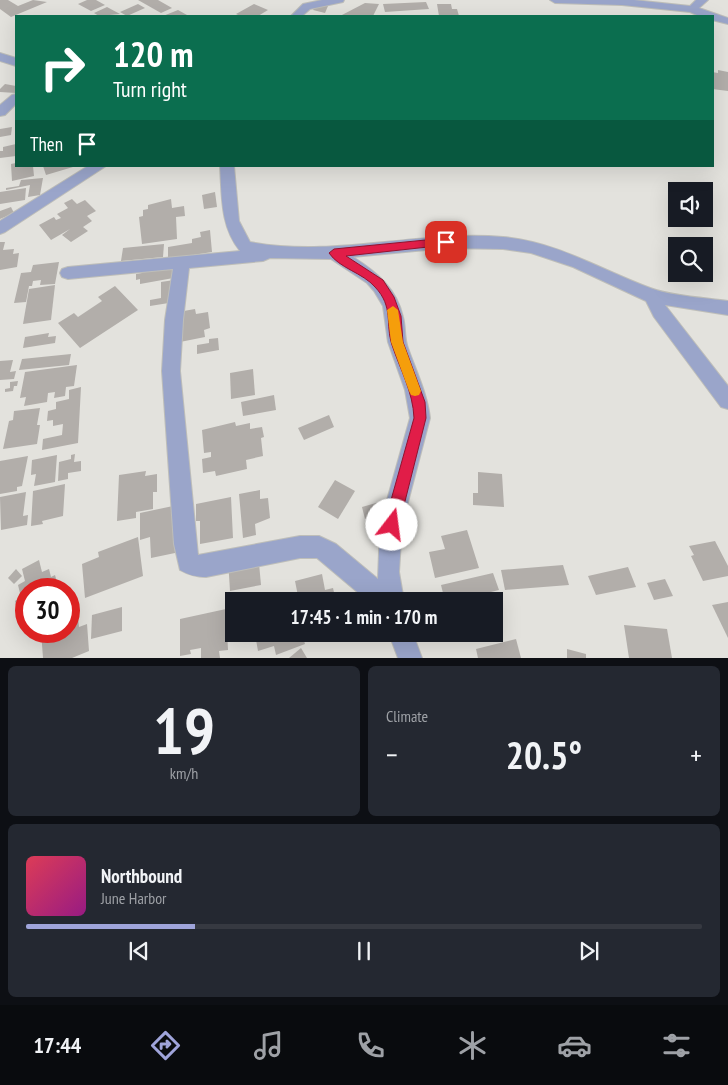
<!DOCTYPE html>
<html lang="en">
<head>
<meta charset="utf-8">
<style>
  body { margin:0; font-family:"PT Sans Narrow",sans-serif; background:#242831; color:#f1f3f6; height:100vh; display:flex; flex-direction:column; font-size:19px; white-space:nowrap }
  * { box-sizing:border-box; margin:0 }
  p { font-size:16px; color:#9ea1a6 }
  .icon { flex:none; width:28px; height:28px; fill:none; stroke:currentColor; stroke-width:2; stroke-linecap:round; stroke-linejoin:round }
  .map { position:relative; height:658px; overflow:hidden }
  .panel { display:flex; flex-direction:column; gap:8px; padding:8px; background:#0d0f14; flex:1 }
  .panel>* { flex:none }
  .guide { position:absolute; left:15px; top:15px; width:699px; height:152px; border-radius:0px; box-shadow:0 5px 20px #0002; background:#0b6e4f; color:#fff; overflow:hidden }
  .controls { position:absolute; left:668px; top:182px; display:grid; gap:10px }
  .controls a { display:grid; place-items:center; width:45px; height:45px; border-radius:0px; background:#171b24; box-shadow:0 5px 20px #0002; font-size:25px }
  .speed { position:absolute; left:15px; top:578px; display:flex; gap:10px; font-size:25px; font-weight:700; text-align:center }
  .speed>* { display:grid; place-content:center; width:65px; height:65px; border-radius:50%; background:#171b24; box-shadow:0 5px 20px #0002; line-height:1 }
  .speed .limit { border:8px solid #d22; background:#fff; color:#111 }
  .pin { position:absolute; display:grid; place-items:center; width:42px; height:42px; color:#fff; margin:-21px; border-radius:10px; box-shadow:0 2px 8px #0006 }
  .me { position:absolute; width:55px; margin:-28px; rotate:15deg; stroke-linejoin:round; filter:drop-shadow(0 0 4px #0008) }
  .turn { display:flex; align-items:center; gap:18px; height:105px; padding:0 15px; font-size:22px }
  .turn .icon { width:65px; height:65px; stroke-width:2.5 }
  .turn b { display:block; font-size:35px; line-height:42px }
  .then { display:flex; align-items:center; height:48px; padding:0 15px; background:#0003; gap:10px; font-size:19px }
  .big { font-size:38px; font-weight:600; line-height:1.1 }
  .panel .widget { flex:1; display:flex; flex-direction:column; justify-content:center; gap:8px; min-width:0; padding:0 18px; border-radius:8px; background:#242831 }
  .panel .dial { align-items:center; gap:0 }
  .dial b { font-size:65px; line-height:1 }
  .song { display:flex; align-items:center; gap:15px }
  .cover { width:60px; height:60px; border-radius:8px; background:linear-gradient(135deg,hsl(350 70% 55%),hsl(310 70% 35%)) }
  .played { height:5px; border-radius:2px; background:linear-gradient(90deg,#9fa4da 25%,#363941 25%) }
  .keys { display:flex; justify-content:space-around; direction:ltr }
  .heat { display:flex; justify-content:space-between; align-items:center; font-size:28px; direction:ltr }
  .panel .tiles { flex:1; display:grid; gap:8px; grid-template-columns:1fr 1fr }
  .widget:last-child { grid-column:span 2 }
  .trip { position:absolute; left:225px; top:592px; width:278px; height:50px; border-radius:0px; background:#171b24; box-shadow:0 5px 20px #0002; font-weight:600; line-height:50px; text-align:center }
  .tab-bar { display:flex; height:80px; justify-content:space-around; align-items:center; background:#090b0e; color:#9ea1a6 }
  .tab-bar .icon { width:35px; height:35px }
  .tab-bar .selected { color:#9fa4da }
  .tab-bar b { font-size:22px; color:#f1f3f6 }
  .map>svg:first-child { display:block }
  .building { fill:#b2aeaa }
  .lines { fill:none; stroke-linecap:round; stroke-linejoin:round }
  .street-casing { stroke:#bebeb9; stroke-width:2 }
  .street { fill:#9aa5ca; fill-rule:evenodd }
  .route { fill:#e11d48; stroke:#92132f }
  .slow { fill:#f59e0b }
</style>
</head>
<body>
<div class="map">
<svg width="728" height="658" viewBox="0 0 728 658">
  <rect width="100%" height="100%" fill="#e3e2dd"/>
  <!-- building -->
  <g class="building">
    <path d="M0,0H8L18,6L33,0L47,2L11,17L0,9Z"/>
    <path d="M87,0H96L105,5L91,11L78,4Z"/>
    <path d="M138,0H158L172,8L161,13Z"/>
    <path d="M426,2L429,9L385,12L383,4Z"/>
    <path d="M365,3L379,4L373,16H340Z"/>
    <path d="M138,4L145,8L127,16L120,12Z"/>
    <path d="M254,4L268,10L258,16H240L236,14Z"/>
    <path d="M437,4H451L452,9H457L459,16H439Z"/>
    <path d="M315,6L321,5L328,6L325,13L313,10Z"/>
    <path d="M107,7L120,14L99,16L94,13Z"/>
    <path d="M178,10L187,15L163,16Z"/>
    <path d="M718,70L728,72V91L712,89V72L718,73Z"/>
    <path d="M5,84L16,86V93L0,92V89Z"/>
    <path d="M12,127L11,135L0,137V129Z"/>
    <path d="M16,144V156L0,158V151H3V147Z"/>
    <path d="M16,163V166H33L34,176L12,181L11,164Z"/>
    <path d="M43,166H73V167L46,175Z"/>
    <path d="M43,178L40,195L28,197L30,185L6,190V188L19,186L21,180Z"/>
    <path d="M26,188L25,200L0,204V192Z"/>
    <path d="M215,192L217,207L204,209L202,195Z"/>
    <path d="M72,199L77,204L85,200L96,211L87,216L92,221L83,227L88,231L71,242L62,235L70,229L51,240L39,225L54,217L56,220L61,218L57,214L68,208L64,203Z"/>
    <path d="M171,199L172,208L184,206L185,216L176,217L177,239L142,244L139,217L143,216V210L148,209V205Z"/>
    <path d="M11,207L14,213L0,219V211Z"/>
    <path d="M210,230L212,252L168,259V247L192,243V239L201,237L200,232Z"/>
    <path d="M0,242H5L3,250L14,249L13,254L19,253L17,267L0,270Z"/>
    <path d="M164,244L163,257L121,261L123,248Z"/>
    <path d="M59,262L55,284L40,285L41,280L33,281L32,286H29L26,302L14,303L21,273L31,272L33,265Z"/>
    <path d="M178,262L179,277L140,284V279L136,280V274L142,273V266Z"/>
    <path d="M174,280L175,302L150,306V300L161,298V282Z"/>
    <path d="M55,285L51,320L23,324L29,289Z"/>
    <path d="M115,286L138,310L80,348L58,323L74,313L78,317L102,301L98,297Z"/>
    <path d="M195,309L196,314L208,312L210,328L204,330L205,337L180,342L178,312Z"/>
    <path d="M49,333L48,337L56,336L55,343L23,348L25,337Z"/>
    <path d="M218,338L219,350L197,354V345L209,343V339Z"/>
    <path d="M71,354L69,365L19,370L22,359Z"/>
    <path d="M13,360L10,372L16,371L14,379L0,380V361Z"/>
    <path d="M77,365L74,386L66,387L65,396L54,398L55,392L48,393L47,402L24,406L26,397L20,398L25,372Z"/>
    <path d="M253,369L255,395L231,399L230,373Z"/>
    <path d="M18,381L17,386H14L13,391L5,392V389L10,388V382Z"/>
    <path d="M81,387L78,443L42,450L43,439L62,435L63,424L53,426V420L47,421L48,411L56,409V402L69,399V390Z"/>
    <path d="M274,395L276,410L243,416L241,402Z"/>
    <path d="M40,408L37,425H40L37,444L3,449L9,421L13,420L14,411Z"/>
    <path d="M329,415L334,427L304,440L298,428Z"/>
    <path d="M235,422L236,426L250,423V429L262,427L264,437L261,438L263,456L246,460L247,469L216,476L215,471L203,473L202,459L211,457V452L204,453L202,430Z"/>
    <path d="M75,454L74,462L81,461V471L68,473V479L58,481L59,462L71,459V455Z"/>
    <path d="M57,455L55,482L34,486L36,474L31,475L32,460Z"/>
    <path d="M28,456L22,486L17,487V491L0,494V461Z"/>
    <path d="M146,471L145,476L157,474V492H153V509L136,512V518L117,521L119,475Z"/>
    <path d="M478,472L502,474L504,507L473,505V493H478Z"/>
    <path d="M335,480L355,491L338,519L318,507Z"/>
    <path d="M65,484L63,516L42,521L43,524L31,526L33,491Z"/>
    <path d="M260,490V499L268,498L270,518L255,524L256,535L243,538L239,494Z"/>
    <path d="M26,492L23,516L28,515L27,525L1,530L0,497Z"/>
    <path d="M231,497L233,538L200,544V521H196V504Z"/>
    <path d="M383,501L387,513L365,519L362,507Z"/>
    <path d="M173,506L175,553L151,558L150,537L140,540V513Z"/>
    <path d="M467,530L479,568L435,578L429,552L445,549L441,536Z"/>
    <path d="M138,537L143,576L85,598L82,564L99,557L98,552Z"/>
    <path d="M715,541L728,566V576L703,581L691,556L694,555L689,546Z"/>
    <path d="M258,553L261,585L230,591L228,559Z"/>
    <path d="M39,560L42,572L49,569L51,577L55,575L59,589H26V612L19,617L15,601L21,597L18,585L25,581L22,569Z"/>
    <path d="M563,565L569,585L505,590L501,570Z"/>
    <path d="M628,567L636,587L596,595L588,576Z"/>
    <path d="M16,569L22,576L14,584L8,578Z"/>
    <path d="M493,573L499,590L491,592L494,601H445L441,585Z"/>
    <path d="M322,574L325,590L333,588L336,601H299L295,581Z"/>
    <path d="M665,579L673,596L654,600L647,583Z"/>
    <path d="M728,602V638L712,605Z"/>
    <path d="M122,607V631L91,639L92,615Z"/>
    <path d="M226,609L228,650L219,651L220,658H201V648L190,650L191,654L180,656V619Z"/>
    <path d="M78,617L79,627L87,624L89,651L72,658H43L41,631H69V620Z"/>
    <path d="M624,625L667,629L672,658H629Z"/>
    <path d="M255,634H302L305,644L276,655L274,646L258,651Z"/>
    <path d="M516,639L521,658H478L476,649Z"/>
    <path d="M301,648L307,658H289Z"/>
    <path d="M567,649L586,654V658H567Z"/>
  </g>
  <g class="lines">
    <defs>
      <g id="street">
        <path d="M322,0H344L343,2L310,9L302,16H291L303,4Z"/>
        <path d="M550,0H634L690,6L696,0H708L699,8L728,18V24L712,20V16H699L690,12L622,5L555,3Z"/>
        <path d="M0,53L16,58V66L0,61Z"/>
        <path d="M16,94V104L5,115L0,116V105L12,95Z"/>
        <path d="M88,166H106L5,232L0,234V221Z"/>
        <path d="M220,166H234L239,221L250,242C334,258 418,230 503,237C558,242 603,271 653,289C673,296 706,298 728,301V315L665,305L728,386V409L721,407L654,317L646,301L573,267L531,253L503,249L447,248L353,257C377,272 397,289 403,317C406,328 404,338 408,348C416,371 427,393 430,418L402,525L399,572L404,601H368L317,558H300L206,577C196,577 189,575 180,570L174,544L162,371L165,320L173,269L68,279L62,277L60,273L62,269L68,267L240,251C220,226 222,197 220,166ZM270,258L331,259L367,283L374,291L383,306L388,342L405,390L410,418L380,525L378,579L336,544L319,536H300L198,555L180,371L183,320L189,268L263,261Z"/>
        <path d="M389,634H413L422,658H398Z"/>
      </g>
    </defs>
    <!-- street casing -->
    <use href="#street" class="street-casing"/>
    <!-- street -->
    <use href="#street" class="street"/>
  </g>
  <!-- route -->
  <path class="route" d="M446,238L452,242L446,245L346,256L383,280L394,297L401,316L403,342L425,402L426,418L399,525L396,530L392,532L387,530L384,525L414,418C413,392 400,369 392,345C385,324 394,307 375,287C363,273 339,268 329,253L334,249Z"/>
  <!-- slow -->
  <path class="slow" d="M393,306L398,310L403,342L421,391L419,395L415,396L411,395L409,391L391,342L387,310Z"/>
</svg>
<div class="controls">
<a><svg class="icon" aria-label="sound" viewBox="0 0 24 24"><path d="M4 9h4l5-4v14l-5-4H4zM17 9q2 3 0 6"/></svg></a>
<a><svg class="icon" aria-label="search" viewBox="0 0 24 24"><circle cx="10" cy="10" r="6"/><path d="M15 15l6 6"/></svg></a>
</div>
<div class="speed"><div class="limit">30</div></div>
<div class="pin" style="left:446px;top:242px;background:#d93025"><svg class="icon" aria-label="arrive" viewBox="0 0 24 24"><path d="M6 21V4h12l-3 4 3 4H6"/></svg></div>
<svg class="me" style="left:392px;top:525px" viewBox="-20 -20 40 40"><circle r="19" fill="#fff"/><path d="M0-13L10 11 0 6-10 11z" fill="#e11d48"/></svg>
<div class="trip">17:45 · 1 min · 170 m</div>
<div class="guide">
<div class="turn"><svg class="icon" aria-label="right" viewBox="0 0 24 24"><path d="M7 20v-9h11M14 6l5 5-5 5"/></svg><div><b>120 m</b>Turn right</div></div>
<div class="then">Then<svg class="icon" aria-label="arrive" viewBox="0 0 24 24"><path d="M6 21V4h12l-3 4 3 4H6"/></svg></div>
</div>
</div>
<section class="panel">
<div class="tiles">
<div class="widget dial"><b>19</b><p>km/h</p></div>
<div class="widget"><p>Climate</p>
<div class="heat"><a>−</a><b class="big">20.5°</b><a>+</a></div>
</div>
<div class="widget">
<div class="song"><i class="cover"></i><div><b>Northbound</b><p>June Harbor</p></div></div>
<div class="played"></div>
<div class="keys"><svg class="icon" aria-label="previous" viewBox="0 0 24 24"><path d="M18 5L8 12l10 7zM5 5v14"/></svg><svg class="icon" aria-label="pause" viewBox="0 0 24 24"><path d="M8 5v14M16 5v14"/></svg><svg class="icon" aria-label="next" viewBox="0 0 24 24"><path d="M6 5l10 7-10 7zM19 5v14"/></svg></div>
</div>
</div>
</section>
<nav class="tab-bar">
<b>17:44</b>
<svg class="icon selected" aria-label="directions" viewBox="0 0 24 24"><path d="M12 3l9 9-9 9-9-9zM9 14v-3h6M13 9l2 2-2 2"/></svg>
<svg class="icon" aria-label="music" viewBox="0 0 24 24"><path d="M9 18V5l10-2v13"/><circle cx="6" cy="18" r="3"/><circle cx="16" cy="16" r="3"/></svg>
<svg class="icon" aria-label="phone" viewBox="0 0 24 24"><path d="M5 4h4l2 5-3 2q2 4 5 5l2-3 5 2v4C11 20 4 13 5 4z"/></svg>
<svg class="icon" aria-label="climate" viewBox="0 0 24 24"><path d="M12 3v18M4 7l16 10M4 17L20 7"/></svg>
<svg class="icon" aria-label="car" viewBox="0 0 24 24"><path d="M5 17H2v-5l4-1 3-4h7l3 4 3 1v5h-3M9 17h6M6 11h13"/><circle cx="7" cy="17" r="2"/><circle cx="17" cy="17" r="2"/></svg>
<svg class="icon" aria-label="filters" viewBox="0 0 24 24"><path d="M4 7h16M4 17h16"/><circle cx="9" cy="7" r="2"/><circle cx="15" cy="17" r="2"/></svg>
</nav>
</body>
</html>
